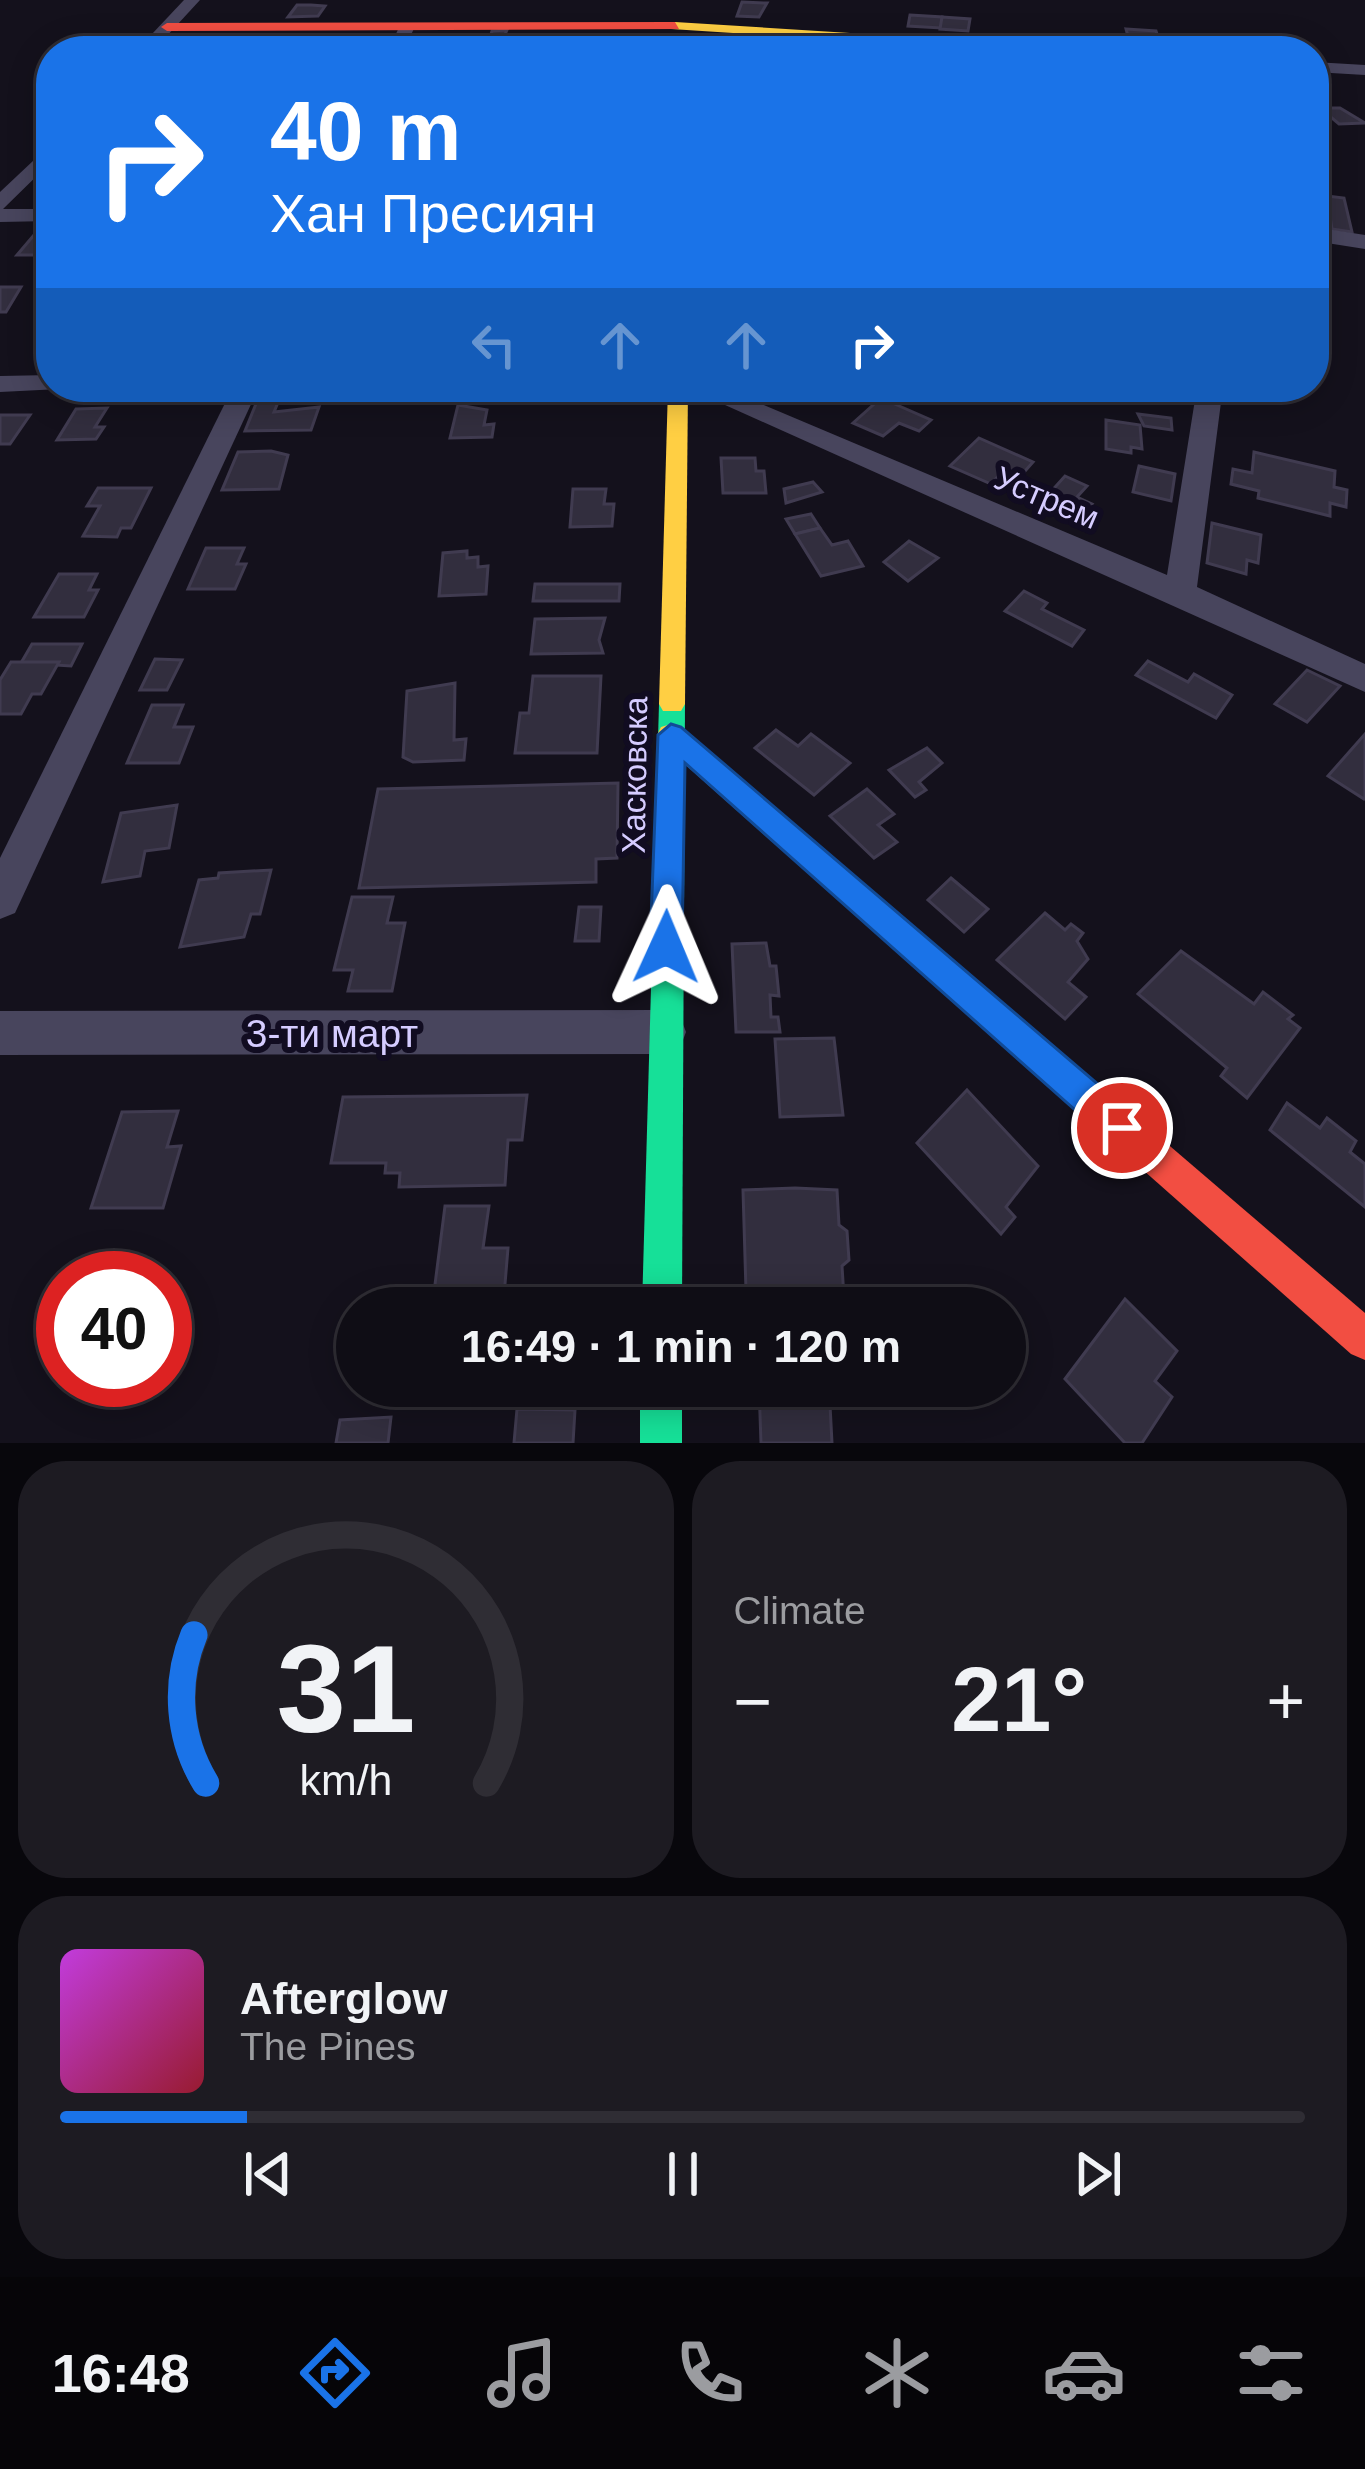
<!DOCTYPE html>
<html lang="en">
<head>
<meta charset="utf-8">
<style>
  body { margin:0; font-family:Arial,sans-serif; background:#1d1b22; color:#f1f3f6; height:100vh; display:flex; flex-direction:column; font-size:45px; white-space:nowrap }
  * { box-sizing:border-box; margin:0 }
  p { font-size:39px; color:#9b9ca0 }
  .icon { flex:none; width:66px; height:66px; fill:none; stroke:currentColor; stroke-width:2; stroke-linecap:round; stroke-linejoin:round }
  .map { position:relative; height:1443px; overflow:hidden }
  .panel { display:flex; flex-direction:column; gap:18px; padding:18px; background:#08070c; flex:1 }
  .panel>* { flex:none }
  .hud { position:absolute; left:36px; top:36px; width:1293px; height:366px; border-radius:48px; box-shadow:0 6px 30px #0003,0 0 0 3px #2f2d34; background:#1a73e8; color:#fff; overflow:hidden }
  .speed { position:absolute; left:36px; top:1251px; display:flex; gap:24px; font-size:60px; font-weight:700; text-align:center }
  .speed>* { display:grid; place-content:center; width:156px; height:156px; border-radius:50%; background:#0f0d15; box-shadow:0 6px 30px #0003,0 0 0 3px #2f2d34; line-height:1 }
  .speed .limit { border:18px solid #d22; background:#fff; color:#111 }
  .pin { position:absolute; display:grid; place-items:center; width:102px; height:102px; color:#fff; margin:-51px; border:6px solid #fff; border-radius:50%; box-shadow:0 3px 12px #0007 }
  .me { position:absolute; width:132px; margin:-66px; rotate:1deg; stroke-linejoin:round; filter:drop-shadow(0 0 9px #0008) }
  .turn { display:flex; align-items:center; gap:42px; height:252px; padding:0 36px; font-size:54px }
  .turn .icon { width:156px; height:156px; stroke-width:2.5 }
  .turn b { display:block; font-size:84px; line-height:102px }
  .lanes { display:flex; align-items:center; height:114px; padding:0 36px; background:#0003; justify-content:center; gap:60px; direction:ltr }
  .lanes .off { opacity:.35 }
  .big { font-size:90px; font-weight:600; line-height:1.1 }
  .panel .widget { flex:1; display:flex; flex-direction:column; justify-content:center; gap:18px; min-width:0; padding:0 42px; border-radius:48px; background:#1d1b22 }
  .panel .dial { align-items:center; gap:0 }
  .dial svg { height:312px; overflow:visible; fill:none; stroke:#2f2d34; stroke-width:7; stroke-linecap:round; text-anchor:middle }
  .dial text { fill:#f1f3f6; stroke:none }
  .song { display:flex; align-items:center; gap:36px }
  .cover { width:144px; height:144px; border-radius:18px; background:linear-gradient(135deg,hsl(290 70% 55%),hsl(350 70% 35%)) }
  .played { height:12px; border-radius:6px; background:linear-gradient(90deg,#1a73e8 15%,#2f2d34 15%) }
  .keys { display:flex; justify-content:space-around; direction:ltr }
  .heat { display:flex; justify-content:space-between; align-items:center; font-size:66px; direction:ltr }
  .panel .tiles { flex:1; display:grid; gap:18px; grid-template-columns:1fr 1fr }
  .widget:last-child { grid-column:span 2 }
  .trip { position:absolute; left:336px; top:1287px; width:690px; height:120px; border-radius:60px; background:#0f0d15; box-shadow:0 6px 30px #0003,0 0 0 3px #2f2d34; font-weight:600; line-height:120px; text-align:center }
  .tab-bar { display:flex; height:192px; justify-content:space-around; align-items:center; background:#060508; color:#9b9ca0 }
  .tab-bar .icon { width:84px; height:84px }
  .tab-bar .current { color:#1a73e8 }
  .tab-bar b { font-size:54px; color:#f1f3f6 }
  .map>svg:first-child { display:block }
  .building { fill:#322e3e; stroke:#403b50; stroke-width:3 }
  .lines { fill:none; stroke-linecap:round; stroke-linejoin:round }
  .street { fill:#48455d; fill-rule:evenodd }
  .fast { fill:#16e098; fill-rule:evenodd }
  .slow { fill:#ffcf43; fill-rule:evenodd }
  .jam { fill:#f24e42; fill-rule:evenodd }
  .route { fill:#1a73e8; stroke:#114b97; stroke-width:3 }
  .labels { text-anchor:middle; stroke-width:12; stroke-linejoin:round; paint-order:stroke }
  .street-label { font-size:33px; fill:#d5ccff; stroke:#110c21 }
  .near-street-label { font-size:39px; fill:#d5ccff; stroke:#110c21 }
</style>
</head>
<body>
<div class="map">
<svg width="1365" height="1443" viewBox="0 0 1365 1443">
  <rect width="100%" height="100%" fill="#14111c"/>
  <!-- building -->
  <g class="building">
    <path d="M742,2L764,3H767L759,17L737,16Z"/>
    <path d="M297,5H311L325,6L318,16L288,17Z"/>
    <path d="M910,15L942,17L941,28L908,26Z"/>
    <path d="M942,17L970,19L968,31L940,29Z"/>
    <path d="M1126,29L1156,31L1160,43L1129,40Z"/>
    <path d="M507,30L503,39H510L507,50H486L492,31Z"/>
    <path d="M1233,35L1266,37L1274,50L1239,48Z"/>
    <path d="M1320,108H1340L1365,123L1339,124Z"/>
    <path d="M1327,196L1344,198L1352,232L1332,229Z"/>
    <path d="M34,235H51L50,255H17Z"/>
    <path d="M0,287H21L6,312H0Z"/>
    <path d="M282,393L274,412L319,407L311,430L245,431L260,394Z"/>
    <path d="M881,398L931,420L919,431L899,423L883,436L853,423Z"/>
    <path d="M458,405L487,410L484,425L494,424L492,437L450,438Z"/>
    <path d="M107,408L95,427H104L96,439L57,440L76,409Z"/>
    <path d="M1138,414L1171,418L1172,430L1144,426Z"/>
    <path d="M0,415H30L10,444H0Z"/>
    <path d="M1106,420L1140,425L1142,449L1131,447V453L1106,449Z"/>
    <path d="M979,438L1033,462L1018,479L1002,472L991,484L950,466Z"/>
    <path d="M271,451L288,455L279,489L222,490L238,452Z"/>
    <path d="M1254,452L1335,471L1334,487L1347,490L1346,507L1330,503V516L1258,498L1259,491L1231,484L1233,469L1252,473Z"/>
    <path d="M721,458H755L756,471H764L766,493H723Z"/>
    <path d="M1139,466L1175,474L1171,501L1133,492Z"/>
    <path d="M1065,476L1087,486L1077,497L1092,504L1076,522L1039,505Z"/>
    <path d="M813,482L822,492L786,503L784,489Z"/>
    <path d="M98,488H151L131,528H121L117,537L83,536L100,506H87Z"/>
    <path d="M573,489H606L604,504H614L612,526L570,527Z"/>
    <path d="M811,514L820,528L795,534L786,519Z"/>
    <path d="M1212,523L1261,535L1258,563L1247,560L1246,574L1207,563Z"/>
    <path d="M820,528L832,545L848,541L863,566L821,576L795,534Z"/>
    <path d="M909,541L938,558L908,581L884,562Z"/>
    <path d="M206,548H244L237,564H246L235,589H188Z"/>
    <path d="M467,551V558L478,557V567L488,566L486,594L439,596L443,553Z"/>
    <path d="M59,574H97L89,590H98L84,617H34Z"/>
    <path d="M535,584H620L619,601H533Z"/>
    <path d="M1024,591L1047,603L1042,609L1084,630L1072,646L1005,611Z"/>
    <path d="M605,618L599,640L603,653L531,654L535,619Z"/>
    <path d="M32,644H82L71,666L21,663Z"/>
    <path d="M155,659L182,660L167,690H140Z"/>
    <path d="M1148,661L1188,682L1194,674L1232,695L1216,718L1136,675Z"/>
    <path d="M11,662H59L41,694H32L21,714H0V680Z"/>
    <path d="M1307,670L1340,686L1307,722L1275,704Z"/>
    <path d="M533,676H601L597,753H515L520,713H529Z"/>
    <path d="M455,683L454,740L466,739L464,760L413,762L403,757L407,691Z"/>
    <path d="M152,705H183L174,727H193L179,763H127Z"/>
    <path d="M776,730L798,746L811,734L850,763L814,795L755,748Z"/>
    <path d="M1365,734V798L1364,799L1328,776Z"/>
    <path d="M927,748L942,763L919,782L926,790L915,797L889,770Z"/>
    <path d="M618,783L617,858L596,859V882L359,888L378,789Z"/>
    <path d="M867,789L894,814L878,825L897,842L874,858L830,816Z"/>
    <path d="M177,805L169,848L145,851L140,876L103,882L121,813Z"/>
    <path d="M271,870L260,914H251L244,937L180,947L199,880L218,878L219,873Z"/>
    <path d="M951,878L988,909L964,932L928,900Z"/>
    <path d="M352,897H393L387,923H405L392,991H348L353,970H334Z"/>
    <path d="M579,907H601L599,941H575Z"/>
    <path d="M1045,913L1065,930L1071,924L1083,933L1077,941L1088,959L1068,982L1086,997L1065,1019L997,960Z"/>
    <path d="M766,943L770,966H776L779,996L770,995L771,1017H778L780,1032H736L732,944Z"/>
    <path d="M1181,951L1254,1004L1263,992L1293,1015L1288,1019L1300,1028L1247,1098L1221,1076L1227,1068L1138,994Z"/>
    <path d="M834,1038L843,1115L780,1117L775,1039Z"/>
    <path d="M967,1090L1038,1166L1006,1207L1015,1217L1001,1234L917,1143Z"/>
    <path d="M527,1095L522,1140H508L505,1185L399,1187L400,1173H385L386,1163H331L343,1097Z"/>
    <path d="M1287,1103L1320,1128L1327,1118L1356,1141L1350,1152L1365,1164V1207L1270,1130Z"/>
    <path d="M178,1111L167,1147L181,1146L163,1208H91L122,1112Z"/>
    <path d="M795,1188L837,1190L839,1225L847,1231L849,1260L842,1266L844,1298L746,1291L743,1190Z"/>
    <path d="M445,1206H489L483,1248H508L503,1308H432Z"/>
    <path d="M1125,1299L1177,1351L1155,1381L1172,1397L1142,1443H1125L1065,1379Z"/>
    <path d="M759,1386H821L822,1405H830L832,1443H761Z"/>
    <path d="M517,1409L575,1410L573,1443H514Z"/>
    <path d="M391,1417L388,1443H336L340,1420Z"/>
  </g>
  <g class="lines">
    <!-- street -->
    <g class="street">
      <path d="M184,0H200L153,51H136Z"/>
      <path d="M401,23L415,26L404,51H388Z"/>
      <path d="M1314,62L1365,65V75L1314,72Z"/>
      <path d="M51,144V162L3,209H51V221L0,222V192Z"/>
      <path d="M1314,227L1365,235V249L1314,241Z"/>
      <path d="M51,375V387L60,389L0,392V376Z"/>
      <path d="M233,387H259L15,913L0,919V858Z"/>
      <path d="M685,387H721L1167,575L1197,387H1223L1197,587L1365,664V692Z"/>
      <path d="M664,1010L680,1016L686,1032L680,1048L664,1054L0,1055V1011Z"/>
    </g>
    <!-- fast -->
    <g class="fast">
      <path d="M672,694L681,697L685,704L682,1308H642L659,704L663,697Z"/>
      <rect x="640" y="1386" width="42" height="57"/>
    </g>
    <!-- slow -->
    <g class="slow">
      <path d="M675,22L1072,47L1078,51H1013L671,29Z"/>
      <path d="M668,387H688L685,704L681,711H663L659,704Z"/>
      <path d="M671,724L681,727L1080,1069L1085,1081L1080,1093L1068,1098L1056,1093L661,743L657,735L661,727Z"/>
    </g>
    <!-- jam -->
    <g class="jam">
      <path d="M675,22L679,29L167,31L161,27L167,23Z"/>
      <path d="M1068,1064L1080,1069L1365,1313V1360L1351,1354L1056,1093L1051,1081L1056,1069Z"/>
    </g>
  </g>
  <!-- route -->
  <path class="route" d="M671,724L681,727L1135,1116L1140,1128L1135,1141L1122,1146L1110,1141L685,763L682,947L678,958L666,962L655,958L650,947L658,735Z"/>
  <g class="labels">
    <!-- street labels -->
    <g class="street-label">
      <text transform="translate(1047 497) rotate(23)" y="12">Устрем</text>
      <text transform="translate(634 775) rotate(-89)" y="12">Хасковска</text>
    </g>
    <!-- near-street labels -->
    <g class="near-street-label">
      <text x="332" y="1047">3-ти март</text>
    </g>
  </g>
</svg>
<div class="speed"><div class="limit">40</div></div>
<div class="pin" style="left:1122px;top:1128px;background:#d93025"><svg class="icon" aria-label="arrive" viewBox="0 0 24 24"><path d="M6 21V4h12l-3 4 3 4H6"/></svg></div>
<svg class="me" style="left:666px;top:947px" viewBox="-20 -20 40 40"><path d="M0-17L14 15 0 8-14 15z" fill="#1a73e8" stroke="#fff" stroke-width="4"/></svg>
<div class="trip">16:49 · 1 min · 120 m</div>
<div class="hud">
<div class="turn"><svg class="icon" aria-label="right" viewBox="0 0 24 24"><path d="M7 20v-9h11M14 6l5 5-5 5"/></svg><div><b>40 m</b>Хан Пресиян</div></div>
<div class="lanes"><svg class="icon off" aria-label="left" viewBox="0 0 24 24"><path d="M17 20v-9H6M10 6l-5 5 5 5"/></svg><svg class="icon off" aria-label="ahead" viewBox="0 0 24 24"><path d="M12 20V5M6 11l6-6 6 6"/></svg><svg class="icon off" aria-label="ahead" viewBox="0 0 24 24"><path d="M12 20V5M6 11l6-6 6 6"/></svg><svg class="icon" aria-label="right" viewBox="0 0 24 24"><path d="M7 20v-9h11M14 6l5 5-5 5"/></svg></div>
</div>
</div>
<section class="panel">
<div class="tiles">
<div class="widget dial"><svg viewBox="0 0 100 80">
<path d="M14 69A42 42 0 1 1 86 69"/>
<path d="M14 69A42 42 0 0 1 11 31" stroke="#1a73e8"/>
<text x="50" y="56" font-size="32" font-weight="700">31</text>
<text x="50" y="72" font-size="11">km/h</text>
</svg></div>
<div class="widget"><p>Climate</p>
<div class="heat"><a>−</a><b class="big">21°</b><a>+</a></div>
</div>
<div class="widget">
<div class="song"><i class="cover"></i><div><b>Afterglow</b><p>The Pines</p></div></div>
<div class="played"></div>
<div class="keys"><svg class="icon" aria-label="previous" viewBox="0 0 24 24"><path d="M18 5L8 12l10 7zM5 5v14"/></svg><svg class="icon" aria-label="pause" viewBox="0 0 24 24"><path d="M8 5v14M16 5v14"/></svg><svg class="icon" aria-label="next" viewBox="0 0 24 24"><path d="M6 5l10 7-10 7zM19 5v14"/></svg></div>
</div>
</div>
</section>
<nav class="tab-bar">
<b>16:48</b>
<svg class="icon current" aria-label="directions" viewBox="0 0 24 24"><path d="M12 3l9 9-9 9-9-9zM9 14v-3h6M13 9l2 2-2 2"/></svg>
<svg class="icon" aria-label="music" viewBox="0 0 24 24"><path d="M9 18V5l10-2v13"/><circle cx="6" cy="18" r="3"/><circle cx="16" cy="16" r="3"/></svg>
<svg class="icon" aria-label="phone" viewBox="0 0 24 24"><path d="M5 4h4l2 5-3 2q2 4 5 5l2-3 5 2v4C11 20 4 13 5 4z"/></svg>
<svg class="icon" aria-label="climate" viewBox="0 0 24 24"><path d="M12 3v18M4 7l16 10M4 17L20 7"/></svg>
<svg class="icon" aria-label="car" viewBox="0 0 24 24"><path d="M5 17H2v-5l4-1 3-4h7l3 4 3 1v5h-3M9 17h6M6 11h13"/><circle cx="7" cy="17" r="2"/><circle cx="17" cy="17" r="2"/></svg>
<svg class="icon" aria-label="filters" viewBox="0 0 24 24"><path d="M4 7h16M4 17h16"/><circle cx="9" cy="7" r="2"/><circle cx="15" cy="17" r="2"/></svg>
</nav>
</body>
</html>
